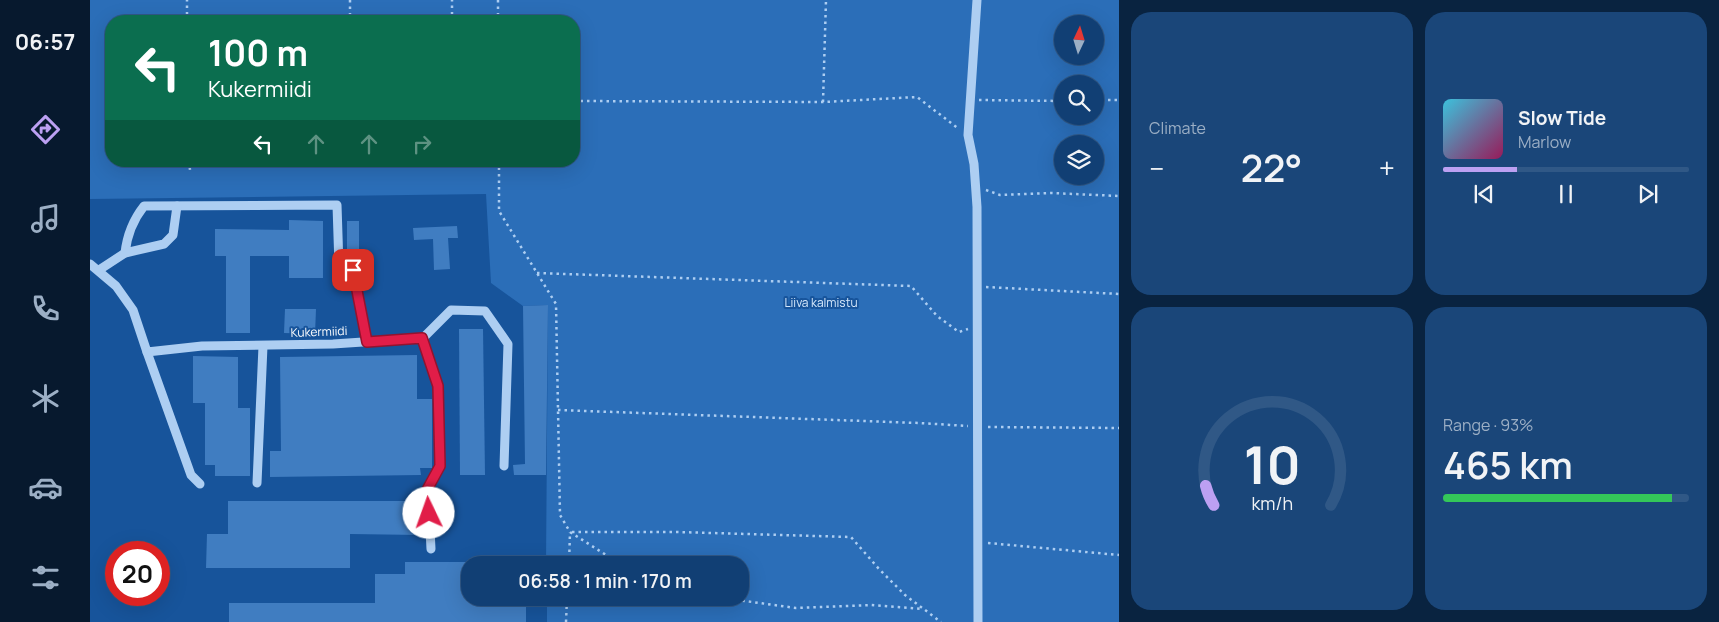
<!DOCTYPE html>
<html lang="en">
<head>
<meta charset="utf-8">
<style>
  body { margin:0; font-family:Manrope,sans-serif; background:#1a4679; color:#f1f3f6; height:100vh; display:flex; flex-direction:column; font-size:19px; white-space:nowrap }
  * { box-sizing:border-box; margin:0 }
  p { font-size:16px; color:#9cafc5 }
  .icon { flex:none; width:28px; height:28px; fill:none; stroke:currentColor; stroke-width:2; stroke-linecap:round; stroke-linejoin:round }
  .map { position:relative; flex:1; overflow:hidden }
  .sheet { display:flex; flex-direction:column; gap:12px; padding:12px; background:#092340; width:600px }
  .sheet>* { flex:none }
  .guide { position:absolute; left:15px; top:15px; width:475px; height:152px; border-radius:20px; box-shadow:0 5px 20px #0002,0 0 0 1px #305886; background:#0b6e4f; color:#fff; overflow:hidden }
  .needle { width:32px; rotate:4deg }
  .tools { position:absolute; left:964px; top:15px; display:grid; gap:10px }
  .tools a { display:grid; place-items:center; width:50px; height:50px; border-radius:50%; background:#113f74; box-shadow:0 5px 20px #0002,0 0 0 1px #305886; font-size:25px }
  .speed { position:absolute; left:15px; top:541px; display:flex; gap:10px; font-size:25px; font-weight:700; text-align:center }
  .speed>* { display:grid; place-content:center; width:65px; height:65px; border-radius:50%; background:#113f74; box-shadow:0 5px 20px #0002,0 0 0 1px #305886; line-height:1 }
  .speed .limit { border:8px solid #d22; background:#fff; color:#111 }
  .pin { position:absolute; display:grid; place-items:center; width:42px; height:42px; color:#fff; margin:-21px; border-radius:10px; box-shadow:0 2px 8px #0006 }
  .me { position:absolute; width:55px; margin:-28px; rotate:357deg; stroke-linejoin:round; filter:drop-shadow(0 0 4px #0008) }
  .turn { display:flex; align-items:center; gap:18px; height:105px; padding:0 20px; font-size:22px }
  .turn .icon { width:65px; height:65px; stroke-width:2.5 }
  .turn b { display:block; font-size:35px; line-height:42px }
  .lanes { display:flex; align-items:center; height:48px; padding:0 20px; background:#0003; justify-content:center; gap:25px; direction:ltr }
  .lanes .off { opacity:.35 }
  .big { font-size:38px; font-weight:600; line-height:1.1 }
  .sheet .tile { flex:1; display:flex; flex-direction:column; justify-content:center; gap:8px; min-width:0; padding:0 18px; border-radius:20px; background:#1a4679 }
  .sheet .dial { align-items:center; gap:0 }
  .dial svg { height:130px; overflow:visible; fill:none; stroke:#305886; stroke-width:7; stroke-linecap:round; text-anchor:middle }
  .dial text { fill:#f1f3f6; stroke:none }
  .song { display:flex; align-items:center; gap:15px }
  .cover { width:60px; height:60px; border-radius:8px; background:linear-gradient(135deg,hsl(190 70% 55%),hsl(330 70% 35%)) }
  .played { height:5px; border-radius:2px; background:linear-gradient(90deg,#bca0f2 30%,#305886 30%) }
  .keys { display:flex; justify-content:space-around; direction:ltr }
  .heat { display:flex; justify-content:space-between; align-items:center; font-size:28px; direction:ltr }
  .charge { height:8px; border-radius:4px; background:linear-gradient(90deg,#34c759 93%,#305886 0) }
  .sheet .tiles { flex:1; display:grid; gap:12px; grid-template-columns:repeat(2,1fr) }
  .trip { position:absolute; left:371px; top:556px; width:288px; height:50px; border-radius:20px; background:#113f74; box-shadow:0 5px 20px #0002,0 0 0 1px #305886; font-weight:600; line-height:50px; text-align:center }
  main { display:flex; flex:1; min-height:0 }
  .tabs { display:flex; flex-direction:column; width:90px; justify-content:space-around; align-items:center; background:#07192e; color:#9cafc5 }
  .tabs .icon { width:35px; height:35px }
  .tabs .on { color:#bca0f2 }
  .tabs b { font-size:22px; color:#f1f3f6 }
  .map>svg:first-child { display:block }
  .green { fill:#2b6eb8; fill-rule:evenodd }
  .building { fill:#407dc1 }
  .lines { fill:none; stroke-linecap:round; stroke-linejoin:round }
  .path { stroke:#adcef2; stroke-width:2.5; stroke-dasharray:2.5 4; stroke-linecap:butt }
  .minor { stroke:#adcef2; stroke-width:9 }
  .route-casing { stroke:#92132f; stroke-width:12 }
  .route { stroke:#e11d48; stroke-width:9 }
  .labels { text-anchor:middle; stroke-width:4; stroke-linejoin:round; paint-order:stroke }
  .park-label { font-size:12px; fill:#d5e8fc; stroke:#17549b }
  .street-label { font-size:12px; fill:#fff; stroke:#17549b }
</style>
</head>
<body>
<main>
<nav class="tabs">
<b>06:57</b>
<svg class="icon on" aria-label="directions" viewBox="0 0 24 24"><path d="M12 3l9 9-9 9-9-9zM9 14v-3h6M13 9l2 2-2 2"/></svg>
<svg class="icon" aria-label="music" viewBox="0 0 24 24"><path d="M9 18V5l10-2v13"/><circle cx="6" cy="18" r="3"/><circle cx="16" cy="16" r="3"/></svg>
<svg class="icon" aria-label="phone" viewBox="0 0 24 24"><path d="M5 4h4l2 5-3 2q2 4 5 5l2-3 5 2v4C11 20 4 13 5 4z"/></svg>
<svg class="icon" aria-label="climate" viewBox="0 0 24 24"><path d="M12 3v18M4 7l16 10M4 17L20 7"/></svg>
<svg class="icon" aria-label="car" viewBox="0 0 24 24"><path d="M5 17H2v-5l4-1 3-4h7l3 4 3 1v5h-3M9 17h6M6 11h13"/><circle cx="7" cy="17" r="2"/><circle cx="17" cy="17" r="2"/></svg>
<svg class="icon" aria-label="filters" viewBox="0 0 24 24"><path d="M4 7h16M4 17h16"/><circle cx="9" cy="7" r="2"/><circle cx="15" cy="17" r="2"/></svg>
</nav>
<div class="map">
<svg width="1029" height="622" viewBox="0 0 1029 622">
  <rect width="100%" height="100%" fill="#17549b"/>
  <!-- green -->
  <path class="green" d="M0,0H1029V622H457V598H650V565H456L458,305L433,306L401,283L396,194L0,199ZM21,21H484V161H21ZM972,24H1005V56H972ZM972,84H1005V116H972ZM972,144H1005V176H972Z"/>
  <!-- building -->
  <g class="building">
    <path d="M199,220L233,221V278H199V256H160V333H136V256H125V229L199,230Z"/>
    <rect x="257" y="221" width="12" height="37"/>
    <path d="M367,226L368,238H358L360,269L344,270L343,239L324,240L323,228Z"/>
    <path d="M458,305L456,475H424L423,465L435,464L433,306Z"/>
    <path d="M195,309H226L225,334L194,333Z"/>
    <path d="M369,329H393L395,475H370Z"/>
    <path d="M327,355V399H342V468H330L331,475L180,477V451H191L190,357Z"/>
    <path d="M103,356L148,357V408H160V476H125V465H115V403H103Z"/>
    <path d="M138,501H330V535L260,534V568H116L117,534H138Z"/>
    <path d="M315,562H380V598H436V622H139V603H285V574H315Z"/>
  </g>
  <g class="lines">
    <!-- path -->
    <g class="path">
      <path d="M260,0V21"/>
      <path d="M408,0V21"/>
      <path d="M97,21V0"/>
      <path d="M362,21V0"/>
      <path d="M889,100L972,101"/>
      <path d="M1005,100H1029"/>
      <path d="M484,101L733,102L827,97L869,129"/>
      <path d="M733,102L736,0"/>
      <path d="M18,104H21"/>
      <path d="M99,161L100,170"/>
      <path d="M409,161V211L466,304L470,515L480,532L527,562L535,565"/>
      <path d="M896,190L910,195L961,193L1029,196"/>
      <path d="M447,273L821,286L847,316L869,332L878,329"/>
      <path d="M896,287L1029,294"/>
      <path d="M468,410L829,423L878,426"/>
      <path d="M898,427L1029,428"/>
      <path d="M482,532H588L761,537L789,569L815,595L851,622"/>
      <path d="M898,543L1029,555"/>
      <path d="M479,565L480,532"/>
      <path d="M633,598L706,608L781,605L832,609"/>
      <path d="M476,622L477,598"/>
    </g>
    <!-- minor -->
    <g class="minor">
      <path d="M887,0L878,135L884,164L887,207L888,622"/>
      <path d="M35,253C37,235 43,220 54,206L247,205L249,266L263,270L277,342"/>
      <path d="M0,264L26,286L43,310L57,352L112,346L243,344L333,338L361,310L395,311L418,344L414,466"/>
      <path d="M9,270L35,253L74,244L83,235L87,206"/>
      <path d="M333,338L348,386L350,466L338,488L341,549"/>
      <path d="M57,352L101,475L110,484"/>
      <path d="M167,483L173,346"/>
    </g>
  </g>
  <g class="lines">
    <defs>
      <path id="route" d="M263,270L277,342L332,338L348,386L350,466L338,488L339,513"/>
    </defs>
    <!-- route casing -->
    <use href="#route" class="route-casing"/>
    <!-- route -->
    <use href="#route" class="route"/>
  </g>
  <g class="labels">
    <!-- park labels -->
    <g class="park-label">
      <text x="731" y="307">Liiva kalmistu</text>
    </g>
    <!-- street labels -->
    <g class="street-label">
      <text transform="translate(229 332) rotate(-2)" y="4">Kukermiidi</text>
    </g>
  </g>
</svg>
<div class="tools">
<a><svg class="needle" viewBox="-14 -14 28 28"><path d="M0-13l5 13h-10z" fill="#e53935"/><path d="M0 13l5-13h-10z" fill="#9cafc5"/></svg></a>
<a><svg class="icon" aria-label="search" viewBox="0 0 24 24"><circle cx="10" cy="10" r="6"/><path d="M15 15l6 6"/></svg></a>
<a><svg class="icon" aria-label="layers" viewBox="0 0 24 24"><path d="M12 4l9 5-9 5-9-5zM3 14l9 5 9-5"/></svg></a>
</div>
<div class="speed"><div class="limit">20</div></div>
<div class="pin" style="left:263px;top:270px;background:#d93025"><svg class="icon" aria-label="arrive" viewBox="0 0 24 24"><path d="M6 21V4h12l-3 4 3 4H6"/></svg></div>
<svg class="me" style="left:339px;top:513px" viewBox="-20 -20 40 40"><circle r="19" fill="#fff"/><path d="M0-13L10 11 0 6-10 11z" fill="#e11d48"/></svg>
<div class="trip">06:58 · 1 min · 170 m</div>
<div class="guide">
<div class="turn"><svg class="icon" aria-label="left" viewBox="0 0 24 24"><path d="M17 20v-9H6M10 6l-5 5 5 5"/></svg><div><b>100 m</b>Kukermiidi</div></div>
<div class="lanes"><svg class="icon" aria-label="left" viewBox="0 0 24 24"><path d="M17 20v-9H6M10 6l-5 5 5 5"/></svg><svg class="icon off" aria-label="ahead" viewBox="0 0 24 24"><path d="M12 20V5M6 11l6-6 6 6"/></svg><svg class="icon off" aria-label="ahead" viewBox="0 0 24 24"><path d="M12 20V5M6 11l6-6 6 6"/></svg><svg class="icon off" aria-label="right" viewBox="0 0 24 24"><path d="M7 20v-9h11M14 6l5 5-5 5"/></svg></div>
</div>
</div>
<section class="sheet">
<div class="tiles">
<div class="tile"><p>Climate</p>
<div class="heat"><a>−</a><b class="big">22°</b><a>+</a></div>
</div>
<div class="tile">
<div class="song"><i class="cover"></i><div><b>Slow Tide</b><p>Marlow</p></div></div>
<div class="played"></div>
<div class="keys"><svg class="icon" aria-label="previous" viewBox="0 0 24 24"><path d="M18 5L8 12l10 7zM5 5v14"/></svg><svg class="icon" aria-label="pause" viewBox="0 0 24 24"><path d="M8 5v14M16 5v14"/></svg><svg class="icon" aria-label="next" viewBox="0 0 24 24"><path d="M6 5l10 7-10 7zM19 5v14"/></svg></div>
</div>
<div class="tile dial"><svg viewBox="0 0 100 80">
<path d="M14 69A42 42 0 1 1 86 69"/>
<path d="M14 69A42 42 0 0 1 9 57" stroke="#bca0f2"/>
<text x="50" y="56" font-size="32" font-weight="700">10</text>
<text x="50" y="72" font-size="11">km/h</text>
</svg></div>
<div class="tile"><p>Range · 93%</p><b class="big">465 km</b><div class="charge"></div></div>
</div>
</section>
</main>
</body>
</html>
